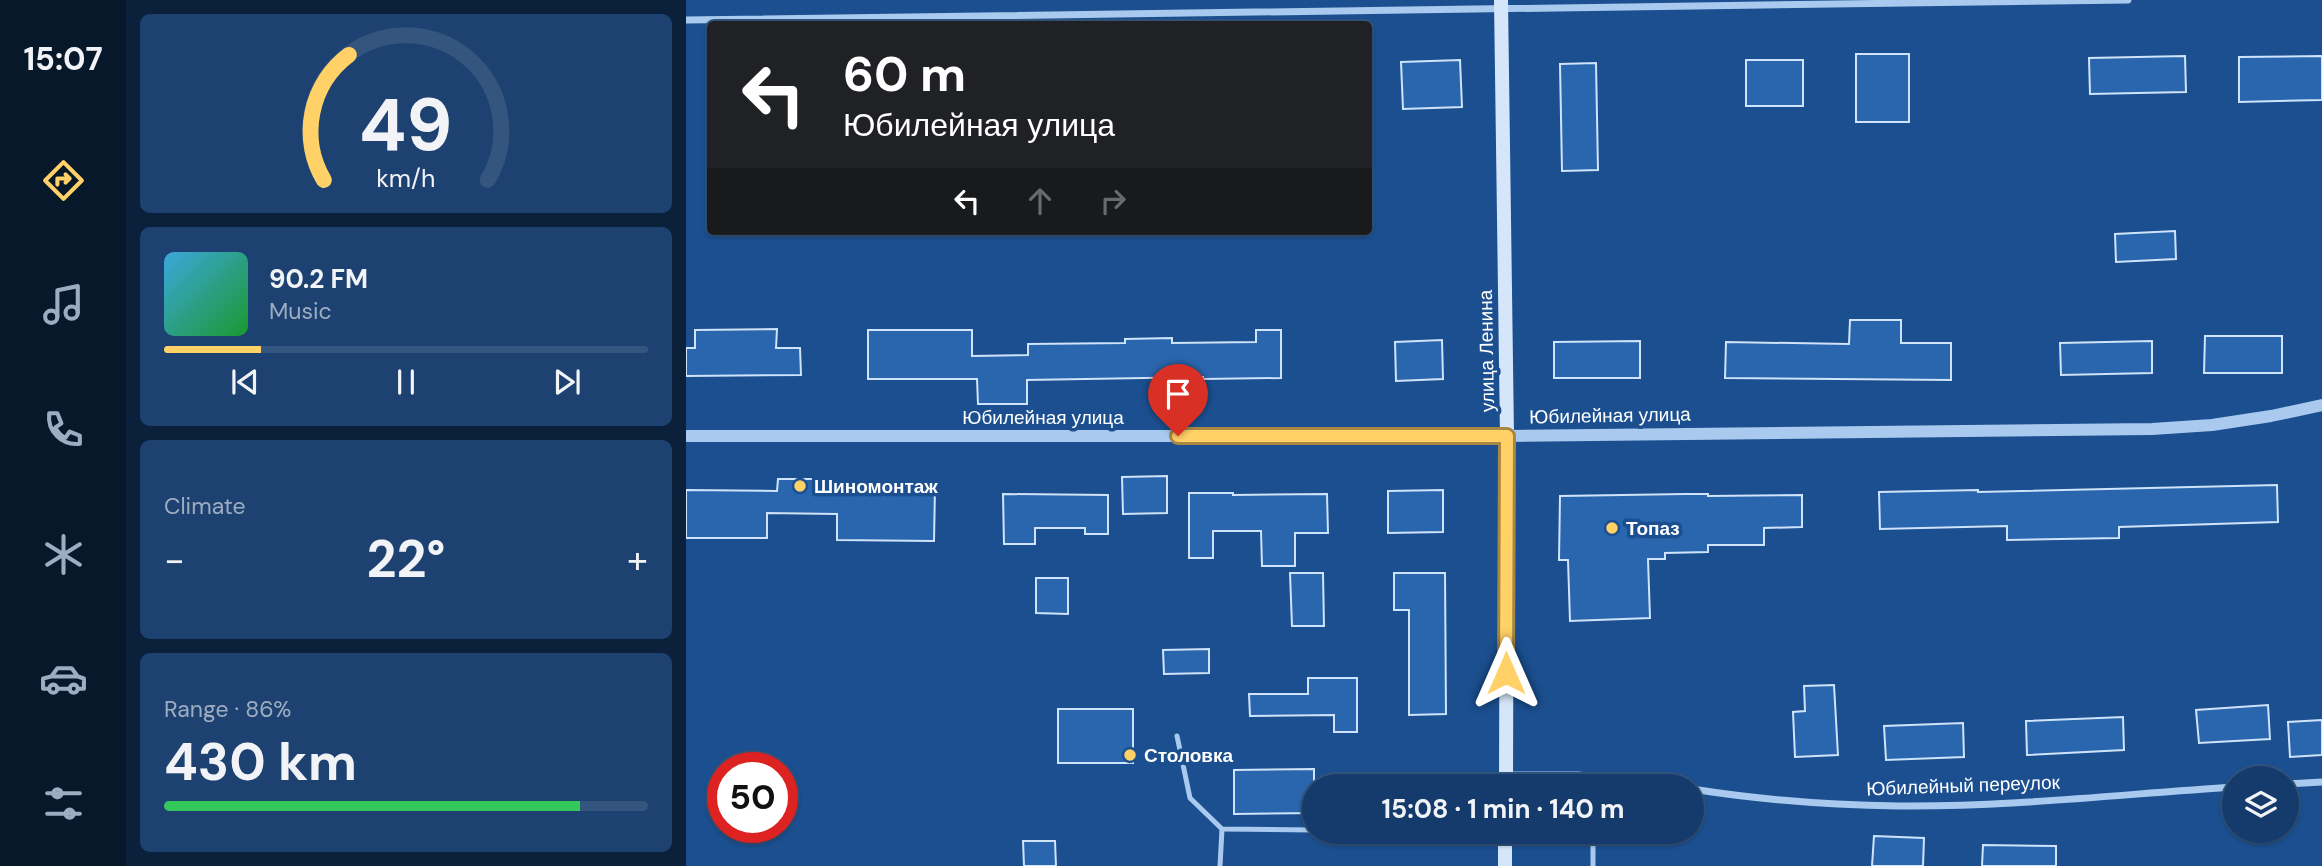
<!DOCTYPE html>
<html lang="en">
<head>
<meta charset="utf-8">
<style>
  body { margin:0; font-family:"DM Sans",sans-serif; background:#1d4271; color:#f1f3f6; height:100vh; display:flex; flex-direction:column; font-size:26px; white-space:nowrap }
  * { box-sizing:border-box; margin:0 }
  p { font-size:23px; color:#9dadc1 }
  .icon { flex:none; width:38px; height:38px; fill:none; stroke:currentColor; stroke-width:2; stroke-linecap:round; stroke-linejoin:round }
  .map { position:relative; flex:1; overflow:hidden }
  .side { display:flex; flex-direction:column; gap:14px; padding:14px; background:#0b203b; width:560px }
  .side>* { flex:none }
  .banner { position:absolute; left:21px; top:21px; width:665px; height:214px; border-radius:7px; box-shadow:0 2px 5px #0004,0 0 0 2px #33557e; background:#202124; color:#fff; overflow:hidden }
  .controls { position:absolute; left:1536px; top:766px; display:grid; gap:14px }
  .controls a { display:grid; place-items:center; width:77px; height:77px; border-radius:50%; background:#143b6b; box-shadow:0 2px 5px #0004,0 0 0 2px #33557e; font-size:35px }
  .speed { position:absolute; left:21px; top:752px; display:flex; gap:14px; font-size:35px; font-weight:700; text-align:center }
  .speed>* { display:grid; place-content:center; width:91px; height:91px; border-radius:50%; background:#143b6b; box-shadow:0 2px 5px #0004,0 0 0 2px #33557e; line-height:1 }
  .speed .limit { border:10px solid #d22; background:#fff; color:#111 }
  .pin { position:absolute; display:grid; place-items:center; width:60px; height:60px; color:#fff; margin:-72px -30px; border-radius:50% 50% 50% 0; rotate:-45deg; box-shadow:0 0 7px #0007 }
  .pin .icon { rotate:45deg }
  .me { position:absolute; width:77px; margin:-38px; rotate:0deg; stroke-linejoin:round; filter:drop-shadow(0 0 5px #0008) }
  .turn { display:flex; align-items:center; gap:24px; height:147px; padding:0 21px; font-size:32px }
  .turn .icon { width:91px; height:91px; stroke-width:2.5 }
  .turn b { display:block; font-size:49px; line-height:60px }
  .lanes { display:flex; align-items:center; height:66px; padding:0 21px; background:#0003; justify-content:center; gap:35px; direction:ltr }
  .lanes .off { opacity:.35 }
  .big { font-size:52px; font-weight:700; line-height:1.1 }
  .side .card { flex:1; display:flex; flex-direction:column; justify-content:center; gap:10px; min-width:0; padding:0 24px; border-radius:10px; background:#1d4271 }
  .side .dial { align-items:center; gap:0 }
  .dial svg { height:182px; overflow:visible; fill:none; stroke:#33557e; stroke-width:7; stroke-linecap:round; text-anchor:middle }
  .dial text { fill:#f1f3f6; stroke:none }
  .song { display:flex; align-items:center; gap:21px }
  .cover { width:84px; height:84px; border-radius:10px; background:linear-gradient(135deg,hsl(200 70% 55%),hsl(130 70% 35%)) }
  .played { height:7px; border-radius:4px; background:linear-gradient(90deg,#ffd166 20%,#33557e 20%) }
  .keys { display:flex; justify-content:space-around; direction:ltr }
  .heat { display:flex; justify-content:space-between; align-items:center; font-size:38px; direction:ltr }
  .charge { height:10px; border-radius:5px; background:linear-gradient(90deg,#34c759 86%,#33557e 0) }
  .trip { position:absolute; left:616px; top:774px; width:402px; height:70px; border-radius:35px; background:#143b6b; box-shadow:0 2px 5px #0004,0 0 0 2px #33557e; font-weight:700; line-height:70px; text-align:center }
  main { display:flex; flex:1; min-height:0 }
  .tabs { display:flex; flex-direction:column; width:126px; justify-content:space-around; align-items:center; background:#08182b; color:#9dadc1 }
  .tabs .icon { width:49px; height:49px }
  .tabs .on { color:#ffd166 }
  .tabs b { font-size:32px; color:#f1f3f6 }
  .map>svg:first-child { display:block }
  .building { fill:#2a66ad; stroke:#cfe3fa; stroke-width:2 }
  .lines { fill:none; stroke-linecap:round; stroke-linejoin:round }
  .service { stroke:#a9c9ee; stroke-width:5 }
  .minor { stroke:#a9c9ee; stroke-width:7 }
  .tertiary { stroke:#a9c9ee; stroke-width:12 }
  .secondary { stroke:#d6e6fa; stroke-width:14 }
  .route-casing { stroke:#a68842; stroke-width:18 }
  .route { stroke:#ffd166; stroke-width:12 }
  .poi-dot { fill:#ffd166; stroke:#1b4f8f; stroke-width:2.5 }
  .labels { text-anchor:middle; stroke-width:7; stroke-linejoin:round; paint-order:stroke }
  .street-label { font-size:19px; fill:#fff; stroke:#1b4f8f }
  .poi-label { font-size:19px; font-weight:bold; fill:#fff; stroke:#1b4f8f; text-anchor:start }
</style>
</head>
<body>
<main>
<nav class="tabs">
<b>15:07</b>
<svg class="icon on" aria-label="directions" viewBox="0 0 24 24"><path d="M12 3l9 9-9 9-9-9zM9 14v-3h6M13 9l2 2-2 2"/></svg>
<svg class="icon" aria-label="music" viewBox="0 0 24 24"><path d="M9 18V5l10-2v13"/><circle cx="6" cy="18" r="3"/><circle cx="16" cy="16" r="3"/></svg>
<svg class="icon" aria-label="phone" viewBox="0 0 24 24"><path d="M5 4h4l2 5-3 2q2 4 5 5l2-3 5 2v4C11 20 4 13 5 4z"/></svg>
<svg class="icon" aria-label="climate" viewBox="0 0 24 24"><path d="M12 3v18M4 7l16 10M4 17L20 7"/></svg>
<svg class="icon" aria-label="car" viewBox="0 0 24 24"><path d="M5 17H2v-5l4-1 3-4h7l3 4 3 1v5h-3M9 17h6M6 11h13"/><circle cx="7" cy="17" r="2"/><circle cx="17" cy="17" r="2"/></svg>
<svg class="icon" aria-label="filters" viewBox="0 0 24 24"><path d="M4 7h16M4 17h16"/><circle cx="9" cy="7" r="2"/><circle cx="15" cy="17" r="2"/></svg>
</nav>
<section class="side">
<div class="card dial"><svg viewBox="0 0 100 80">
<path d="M14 69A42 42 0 1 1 86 69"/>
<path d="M14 69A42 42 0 0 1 25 14" stroke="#ffd166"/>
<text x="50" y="56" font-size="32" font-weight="700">49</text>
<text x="50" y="72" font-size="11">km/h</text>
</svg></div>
<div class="card">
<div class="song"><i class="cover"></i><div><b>90.2 FM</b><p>Music</p></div></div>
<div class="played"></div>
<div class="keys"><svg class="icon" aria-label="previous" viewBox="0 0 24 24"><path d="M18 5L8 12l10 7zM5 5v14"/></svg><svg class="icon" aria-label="pause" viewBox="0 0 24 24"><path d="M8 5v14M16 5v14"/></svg><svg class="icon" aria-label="next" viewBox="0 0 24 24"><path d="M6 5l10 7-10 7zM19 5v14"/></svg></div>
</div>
<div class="card"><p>Climate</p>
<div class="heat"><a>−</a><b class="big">22°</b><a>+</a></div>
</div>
<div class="card"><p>Range · 86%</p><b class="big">430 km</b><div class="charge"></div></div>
</section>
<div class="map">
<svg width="1636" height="866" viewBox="0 0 1636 866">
  <rect width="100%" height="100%" fill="#1b4f8f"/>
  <!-- building -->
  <g class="building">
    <rect x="1170" y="54" width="53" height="68"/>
    <path d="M1499,56L1500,92L1404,94L1403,58Z"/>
    <path d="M1636,56V100L1553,102V57Z"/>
    <path d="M774,60L776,107L717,109L715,62Z"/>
    <rect x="1060" y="60" width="57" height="46"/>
    <path d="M910,63L912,170L876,171L874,64Z"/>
    <path d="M1489,231L1490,259L1430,262L1429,234Z"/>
    <path d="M1164,320H1215V343H1265V380L1039,378L1040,342L1163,344Z"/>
    <path d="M91,329L90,348H114L115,375L0,376V348H9V330Z"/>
    <path d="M182,330H286V356L342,355V344L439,343V339L486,338V343L570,342V330H595V378L517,379V377L341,380V404H292L291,379H182Z"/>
    <path d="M1519,336H1596V373H1518Z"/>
    <path d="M756,340L757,379L710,381L709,342Z"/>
    <path d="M954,341V378H868V342Z"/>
    <path d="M1466,341V373L1375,375L1374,343Z"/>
    <path d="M481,476V513L437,514L436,477Z"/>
    <path d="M92,479H136V487L249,488L248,541L151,540V514L81,513V538H0V490L91,491Z"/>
    <path d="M1591,485L1592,522L1433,527V538L1321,540V526L1194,529L1193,492L1292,490V492Z"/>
    <path d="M757,490V532L702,533V491Z"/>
    <path d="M503,493H547V495L641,494L642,533H609V566H576L575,531H527V558H503Z"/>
    <path d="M317,494L422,495V534H399V528H349V544H318Z"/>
    <path d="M999,494H1022V496L1116,495V527L1078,528V545H1022V552L979,553V559H962L964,618L884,621L882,560H873L874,496Z"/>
    <path d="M604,573H637L638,626H606Z"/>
    <path d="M708,573H759L760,714L723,715V610H708Z"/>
    <path d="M350,578H382V614L350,613Z"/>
    <path d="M523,649V673L478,674L477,650Z"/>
    <path d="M622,678H671V732H648V715L564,716L563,694H622Z"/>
    <path d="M1148,685L1152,755L1109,757L1107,712L1119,711L1118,686Z"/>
    <path d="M1582,705L1584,739L1513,743L1510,710Z"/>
    <rect x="372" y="709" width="75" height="54"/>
    <path d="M1437,717L1438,750L1341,755L1340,721Z"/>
    <path d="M1636,720V755L1604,757L1602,722Z"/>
    <path d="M1277,723L1278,757L1200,760L1198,726Z"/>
    <path d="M628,769V813L548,814V770Z"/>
    <path d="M1188,836L1238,838L1237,866H1186Z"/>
    <path d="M337,841H369L370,866H338Z"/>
    <path d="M1297,845L1370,846V866H1296Z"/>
  </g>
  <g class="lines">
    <!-- service -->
    <g class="service">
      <path d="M491,736L504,798L536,829L628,830"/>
      <path d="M674,831L816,834"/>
      <path d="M907,831V866"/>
      <path d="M534,866L536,829"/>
    </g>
    <!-- minor -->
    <g class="minor">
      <path d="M0,20L1442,0"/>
      <path d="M820,775H892L984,786"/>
      <path d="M1601,784L1636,782"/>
      <path d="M1006,789C1075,800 1144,805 1213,806C1325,807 1437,794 1549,787"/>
    </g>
    <!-- tertiary -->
    <path class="tertiary" d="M0,436H821L1466,429L1526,425L1585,416L1636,405"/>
    <!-- secondary -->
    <g class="secondary">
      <path d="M815,0L821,436L820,786"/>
      <path d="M819,831V866"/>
    </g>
  </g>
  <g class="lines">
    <defs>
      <path id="route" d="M492,436H821L820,673"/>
    </defs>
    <!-- route casing -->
    <use href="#route" class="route-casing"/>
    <!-- route -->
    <use href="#route" class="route"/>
  </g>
  <!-- markers -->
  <g class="poi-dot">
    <circle cx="114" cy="486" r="7"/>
    <circle cx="926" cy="528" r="7"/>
    <circle cx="444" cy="755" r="7"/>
  </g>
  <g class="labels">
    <!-- street labels -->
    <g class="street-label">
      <text transform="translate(800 351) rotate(-91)" y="7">улица Ленина</text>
      <text transform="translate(924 415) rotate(-1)" y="7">Юбилейная улица</text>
      <text x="357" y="424">Юбилейная улица</text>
      <text transform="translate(1277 785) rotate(-2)" y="7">Юбилейный переулок</text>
    </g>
    <!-- poi labels -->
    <g class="poi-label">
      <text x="128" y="493">Шиномонтаж</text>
      <text x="940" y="535">Топаз</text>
      <text x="458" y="762">Столовка</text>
    </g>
  </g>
</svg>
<div class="controls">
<a><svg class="icon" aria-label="layers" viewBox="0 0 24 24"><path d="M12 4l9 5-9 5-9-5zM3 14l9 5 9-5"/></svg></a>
</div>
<div class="speed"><div class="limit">50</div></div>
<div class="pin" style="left:492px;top:436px;background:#d93025"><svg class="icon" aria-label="arrive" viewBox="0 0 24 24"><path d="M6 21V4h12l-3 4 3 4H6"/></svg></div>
<svg class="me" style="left:820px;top:673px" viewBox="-20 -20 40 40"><path d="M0-17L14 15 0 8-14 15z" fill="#ffd166" stroke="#fff" stroke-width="4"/></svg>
<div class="trip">15:08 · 1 min · 140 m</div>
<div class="banner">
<div class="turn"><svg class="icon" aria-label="left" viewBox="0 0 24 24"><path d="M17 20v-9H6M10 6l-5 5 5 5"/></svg><div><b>60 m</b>Юбилейная улица</div></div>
<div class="lanes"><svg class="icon" aria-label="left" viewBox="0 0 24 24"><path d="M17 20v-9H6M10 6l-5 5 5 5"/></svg><svg class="icon off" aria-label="ahead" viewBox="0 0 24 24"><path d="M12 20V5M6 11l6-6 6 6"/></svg><svg class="icon off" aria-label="right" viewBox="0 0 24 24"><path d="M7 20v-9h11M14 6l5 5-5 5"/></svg></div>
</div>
</div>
</main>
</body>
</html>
